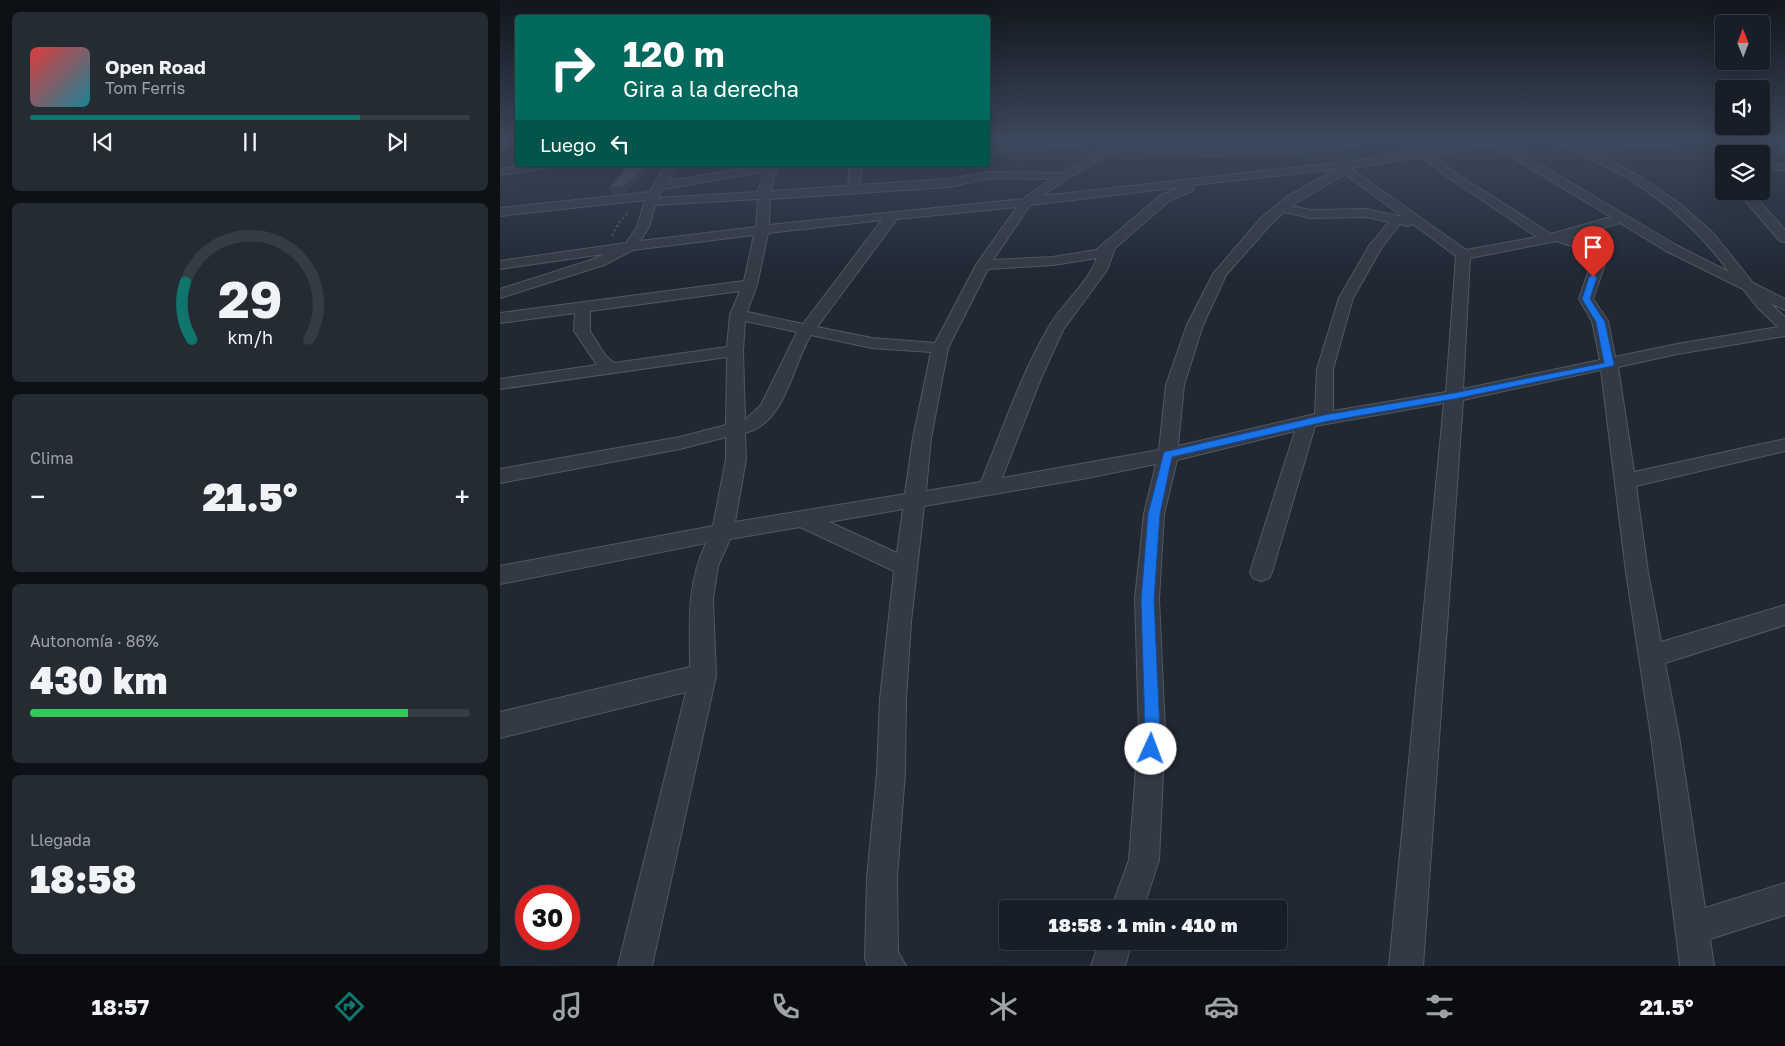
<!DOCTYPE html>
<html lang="es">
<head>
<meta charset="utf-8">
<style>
  body { margin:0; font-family:"Golos Text",sans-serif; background:#252b33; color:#f1f3f6; height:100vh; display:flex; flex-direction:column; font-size:19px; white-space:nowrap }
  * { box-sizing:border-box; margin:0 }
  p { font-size:16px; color:#9fa2a7 }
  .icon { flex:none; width:28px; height:28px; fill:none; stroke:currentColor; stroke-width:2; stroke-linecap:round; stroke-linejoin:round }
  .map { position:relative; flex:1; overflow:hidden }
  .sheet { display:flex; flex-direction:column; gap:12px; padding:12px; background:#0d1015; width:500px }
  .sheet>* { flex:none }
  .hud { position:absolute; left:15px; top:15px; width:475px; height:152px; border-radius:5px; box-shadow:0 5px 20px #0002,0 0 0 1px #363c44; background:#00695c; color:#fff; overflow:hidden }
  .needle { width:32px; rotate:359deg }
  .buttons { position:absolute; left:1215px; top:15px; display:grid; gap:10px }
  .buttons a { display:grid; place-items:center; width:55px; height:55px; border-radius:5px; background:#181e27; box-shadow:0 5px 20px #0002,0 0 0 1px #363c44; font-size:25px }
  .speed { position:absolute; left:15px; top:885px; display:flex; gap:10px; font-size:25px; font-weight:700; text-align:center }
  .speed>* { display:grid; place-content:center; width:65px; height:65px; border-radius:50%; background:#181e27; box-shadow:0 5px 20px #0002,0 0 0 1px #363c44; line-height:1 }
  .speed .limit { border:8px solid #d22; background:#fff; color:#111 }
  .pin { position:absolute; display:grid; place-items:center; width:42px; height:42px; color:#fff; margin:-51px -21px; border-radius:50% 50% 50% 0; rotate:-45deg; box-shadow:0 0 5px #0007 }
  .pin .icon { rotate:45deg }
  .me { position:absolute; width:55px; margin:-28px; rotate:2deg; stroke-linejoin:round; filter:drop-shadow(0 0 4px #0008) }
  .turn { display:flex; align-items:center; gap:18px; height:105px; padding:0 25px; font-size:22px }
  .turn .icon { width:65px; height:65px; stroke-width:2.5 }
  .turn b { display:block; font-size:35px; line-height:42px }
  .then { display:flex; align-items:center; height:48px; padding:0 25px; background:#0003; gap:10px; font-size:19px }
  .big { font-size:38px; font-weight:800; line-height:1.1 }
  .sheet .widget { flex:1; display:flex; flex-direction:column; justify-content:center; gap:8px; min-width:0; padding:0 18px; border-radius:8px; background:#252b33 }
  .sheet .dial { align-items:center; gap:0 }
  .dial svg { height:130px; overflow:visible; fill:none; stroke:#363c44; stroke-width:7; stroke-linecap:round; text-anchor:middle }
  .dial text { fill:#f1f3f6; stroke:none }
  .song { display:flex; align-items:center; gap:15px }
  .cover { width:60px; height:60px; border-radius:8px; background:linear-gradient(135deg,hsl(0 70% 55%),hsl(190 70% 35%)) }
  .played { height:5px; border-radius:2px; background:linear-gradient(90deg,#0f766e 75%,#363c44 75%) }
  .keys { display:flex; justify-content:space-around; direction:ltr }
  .heat { display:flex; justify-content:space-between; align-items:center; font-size:28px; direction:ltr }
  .charge { height:8px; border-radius:4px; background:linear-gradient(90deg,#34c759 86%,#363c44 0) }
  .trip { position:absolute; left:499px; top:900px; width:288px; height:50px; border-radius:5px; background:#181e27; box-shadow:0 5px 20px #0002,0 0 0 1px #363c44; font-weight:800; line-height:50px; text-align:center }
  .tab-bar { display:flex; height:80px; justify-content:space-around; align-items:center; background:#0a0c10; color:#9fa2a7 }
  .tab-bar .icon { width:35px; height:35px }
  .tab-bar .on { color:#0f766e }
  .tab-bar b { font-size:22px; color:#f1f3f6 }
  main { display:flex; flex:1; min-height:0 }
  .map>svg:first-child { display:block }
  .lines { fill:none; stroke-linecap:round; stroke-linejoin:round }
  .minor-casing { stroke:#515863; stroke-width:2 }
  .path { stroke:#425255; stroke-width:2; stroke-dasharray:2.5 2.5; stroke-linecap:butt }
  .minor { fill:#343a45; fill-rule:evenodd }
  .shaded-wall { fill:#323742 }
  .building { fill:#474f5e; stroke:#323742 }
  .route { fill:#1a73e8; stroke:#114b97 }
</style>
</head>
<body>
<main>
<section class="sheet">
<div class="widget">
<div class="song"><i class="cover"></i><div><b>Open Road</b><p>Tom Ferris</p></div></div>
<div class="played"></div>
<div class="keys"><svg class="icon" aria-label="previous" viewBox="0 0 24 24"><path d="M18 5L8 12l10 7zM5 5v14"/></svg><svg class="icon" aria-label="pause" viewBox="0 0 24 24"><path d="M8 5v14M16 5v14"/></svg><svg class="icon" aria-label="next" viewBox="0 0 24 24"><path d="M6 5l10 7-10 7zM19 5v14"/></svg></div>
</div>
<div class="widget dial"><svg viewBox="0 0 100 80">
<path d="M14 69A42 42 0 1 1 86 69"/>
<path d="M14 69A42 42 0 0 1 10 34" stroke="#0f766e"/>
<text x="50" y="56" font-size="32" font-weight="700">29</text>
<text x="50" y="72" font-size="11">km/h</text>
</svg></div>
<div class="widget"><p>Clima</p>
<div class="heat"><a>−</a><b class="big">21.5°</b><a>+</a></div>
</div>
<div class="widget"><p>Autonomía · 86%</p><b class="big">430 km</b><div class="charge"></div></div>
<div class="widget"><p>Llegada</p><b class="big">18:58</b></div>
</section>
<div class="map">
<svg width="1285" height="966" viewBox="0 0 1285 966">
  <rect width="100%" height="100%" fill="#202834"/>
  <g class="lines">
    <defs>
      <g id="minor">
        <path d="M18,139L17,141L0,146V140Z"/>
        <path d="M570,139H593L592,141L561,147L488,153V147Z"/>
        <path d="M620,139H632L627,144C701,153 775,148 850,142L855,145L850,148L763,154L705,156L619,149L568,178L542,196L853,161L984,139H997L1176,245L1229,272C1198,229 1161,197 1115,171C1101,163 1063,148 1054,139H1068L1086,148L1148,139H1193L1188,142L1139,146L1096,153L1142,178L1179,203L1213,233L1253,283L1285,299V310L1270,303L1285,317V336L1177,354L1118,367L1134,472L1285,439V451L1136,486L1148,572L1161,642L1285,605V625L1165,663L1179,736L1205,908L1285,883V915L1210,939L1214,966H1180L1151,736L1126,572L1101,370L963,400L923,966H889L944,403L815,426L772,572L769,578L761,581L753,578L750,572L795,431L677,460L664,514L659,599L665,731L659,860L643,909H611L629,860L639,731L635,599L644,514L656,464L582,479L424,506L411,622L406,699L405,773L397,878L398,952L406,966H368L365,959L367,878L377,773L380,699L394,571L300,527L230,539L218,566L213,599L216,676L152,966H118L186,692L0,738V712L190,667C190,620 186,588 206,543L0,584V566L213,526L226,459V437L180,449L0,483V469L180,437L226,425L227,357L0,389V379L97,365L74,331L75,313L0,323V313L244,281L254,235L133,250L104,265L0,298V289L94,259L104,254L0,269V261L126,243L137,227L145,200L0,216V208L150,192L165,165H177L168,181L265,165H277L271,191L348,186L350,165H362L359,185L449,179L490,172L562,173ZM992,145L1111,217L1051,234L957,174L932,155ZM921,157L949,178L1037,237L966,250L850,168ZM837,169L788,196L761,218L713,274L687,325L666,385L659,450L502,478L542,376L563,330L607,270L615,248L669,201L692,191L694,188L692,185ZM264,172L258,192L158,198L163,189ZM845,174L903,217L866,209L811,210L791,206ZM490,178L551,179L523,199L269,225L270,199L449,187ZM681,187L661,195L596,250L553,257L493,260L530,205ZM258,199L256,227L140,241L149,227L155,205ZM517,207L476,265L435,343L372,338L317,327L397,219ZM784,212L811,218L866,217L889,222L869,246L839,298L817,369L815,414L678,446L684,385L703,325L726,275L771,224ZM382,220L303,324L247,312L257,285L268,233ZM1120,223L1166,251L1243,289L1258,308L1278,327L1177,344L1115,357L1108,321L1093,299L1106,261L1090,244L1071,237ZM900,224L908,226L913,224L956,256L946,392L833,411V369L853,298L882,247ZM1056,241L1081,249L1092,261L1079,299L1092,321L1100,360L963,389L970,258ZM597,258C587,285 561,304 547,330C520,377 502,431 481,482L426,491L431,438L448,348L488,269L553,265ZM240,291L230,315L227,347L114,363L105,355L90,331V311ZM245,321L297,332L261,405L245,420L243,351ZM311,335L372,348L431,352L413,438L405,494L235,522L246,459L245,433C287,422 291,367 311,335ZM403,509L397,553L329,522Z"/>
        <path d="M1268,139H1280L1285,144V152L1281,151Z"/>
        <path d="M1224,163V171L1218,168L1220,164Z"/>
        <path d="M1261,163L1285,164V170L1261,169Z"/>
        <path d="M24,165H53L47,168L0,175V169Z"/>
        <path d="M1237,191H1250L1285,230V242L1280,241Z"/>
        <path d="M600,941H632L625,966H591Z"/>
      </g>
    </defs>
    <!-- minor casing -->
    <use href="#minor" class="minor-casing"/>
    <!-- path -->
    <path class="path" d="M112,236L118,224L129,211"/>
    <!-- minor -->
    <use href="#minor" class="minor"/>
  </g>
  <!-- shaded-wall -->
  <path class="shaded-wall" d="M148,165H157L125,193L112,194L109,188Z"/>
  <!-- building -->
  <path class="building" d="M128,165H148L122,187L109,188Z"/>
  <!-- sky -->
  <linearGradient id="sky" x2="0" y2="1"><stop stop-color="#12161d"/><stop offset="0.51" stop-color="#3c485c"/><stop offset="1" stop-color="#3c485c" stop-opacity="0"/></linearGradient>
  <rect width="1285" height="274" fill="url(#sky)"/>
  <!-- route -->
  <path class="route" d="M1093,274L1097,277L1090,299L1105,322L1114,364L1113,366L954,399L824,422L672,457L660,514L654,600L660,731L659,749L657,755L651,757L646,755L643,749L645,731L641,600L648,514L664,452L824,415L954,393L1104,363L1096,322L1082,299L1089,277Z"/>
</svg>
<div class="buttons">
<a><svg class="needle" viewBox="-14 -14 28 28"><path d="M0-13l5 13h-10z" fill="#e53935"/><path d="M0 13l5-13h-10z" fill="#9fa2a7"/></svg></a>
<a><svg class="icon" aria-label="sound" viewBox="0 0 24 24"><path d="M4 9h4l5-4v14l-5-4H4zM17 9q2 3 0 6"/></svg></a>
<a><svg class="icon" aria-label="layers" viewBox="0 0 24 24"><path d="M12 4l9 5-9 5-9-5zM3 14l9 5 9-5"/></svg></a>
</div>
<div class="speed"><div class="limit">30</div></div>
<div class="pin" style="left:1093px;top:277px;background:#d93025"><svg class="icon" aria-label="arrive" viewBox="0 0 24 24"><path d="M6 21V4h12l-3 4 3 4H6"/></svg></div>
<svg class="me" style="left:651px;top:749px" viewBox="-20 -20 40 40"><circle r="19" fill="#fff"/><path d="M0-13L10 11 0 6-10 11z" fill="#1a73e8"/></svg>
<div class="trip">18:58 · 1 min · 410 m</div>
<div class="hud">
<div class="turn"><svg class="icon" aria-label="right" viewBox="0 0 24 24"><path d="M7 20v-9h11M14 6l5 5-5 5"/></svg><div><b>120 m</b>Gira a la derecha</div></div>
<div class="then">Luego<svg class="icon" aria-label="left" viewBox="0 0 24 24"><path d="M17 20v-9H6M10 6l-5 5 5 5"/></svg></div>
</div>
</div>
</main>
<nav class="tab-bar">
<b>18:57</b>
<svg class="icon on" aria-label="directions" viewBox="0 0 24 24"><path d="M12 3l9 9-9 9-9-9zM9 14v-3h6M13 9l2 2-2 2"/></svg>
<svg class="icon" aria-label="music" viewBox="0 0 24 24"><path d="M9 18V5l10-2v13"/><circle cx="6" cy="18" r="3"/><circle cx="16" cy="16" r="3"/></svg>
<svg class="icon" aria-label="phone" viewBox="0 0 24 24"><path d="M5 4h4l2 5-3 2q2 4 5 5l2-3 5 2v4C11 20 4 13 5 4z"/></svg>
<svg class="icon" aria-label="climate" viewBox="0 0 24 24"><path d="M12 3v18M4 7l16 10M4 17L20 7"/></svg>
<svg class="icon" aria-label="car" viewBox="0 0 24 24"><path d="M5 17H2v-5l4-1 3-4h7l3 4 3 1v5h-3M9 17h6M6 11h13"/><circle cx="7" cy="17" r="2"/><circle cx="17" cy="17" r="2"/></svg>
<svg class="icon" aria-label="filters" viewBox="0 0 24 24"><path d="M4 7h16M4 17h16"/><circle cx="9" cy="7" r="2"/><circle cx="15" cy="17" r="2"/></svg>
<b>21.5°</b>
</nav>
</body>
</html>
